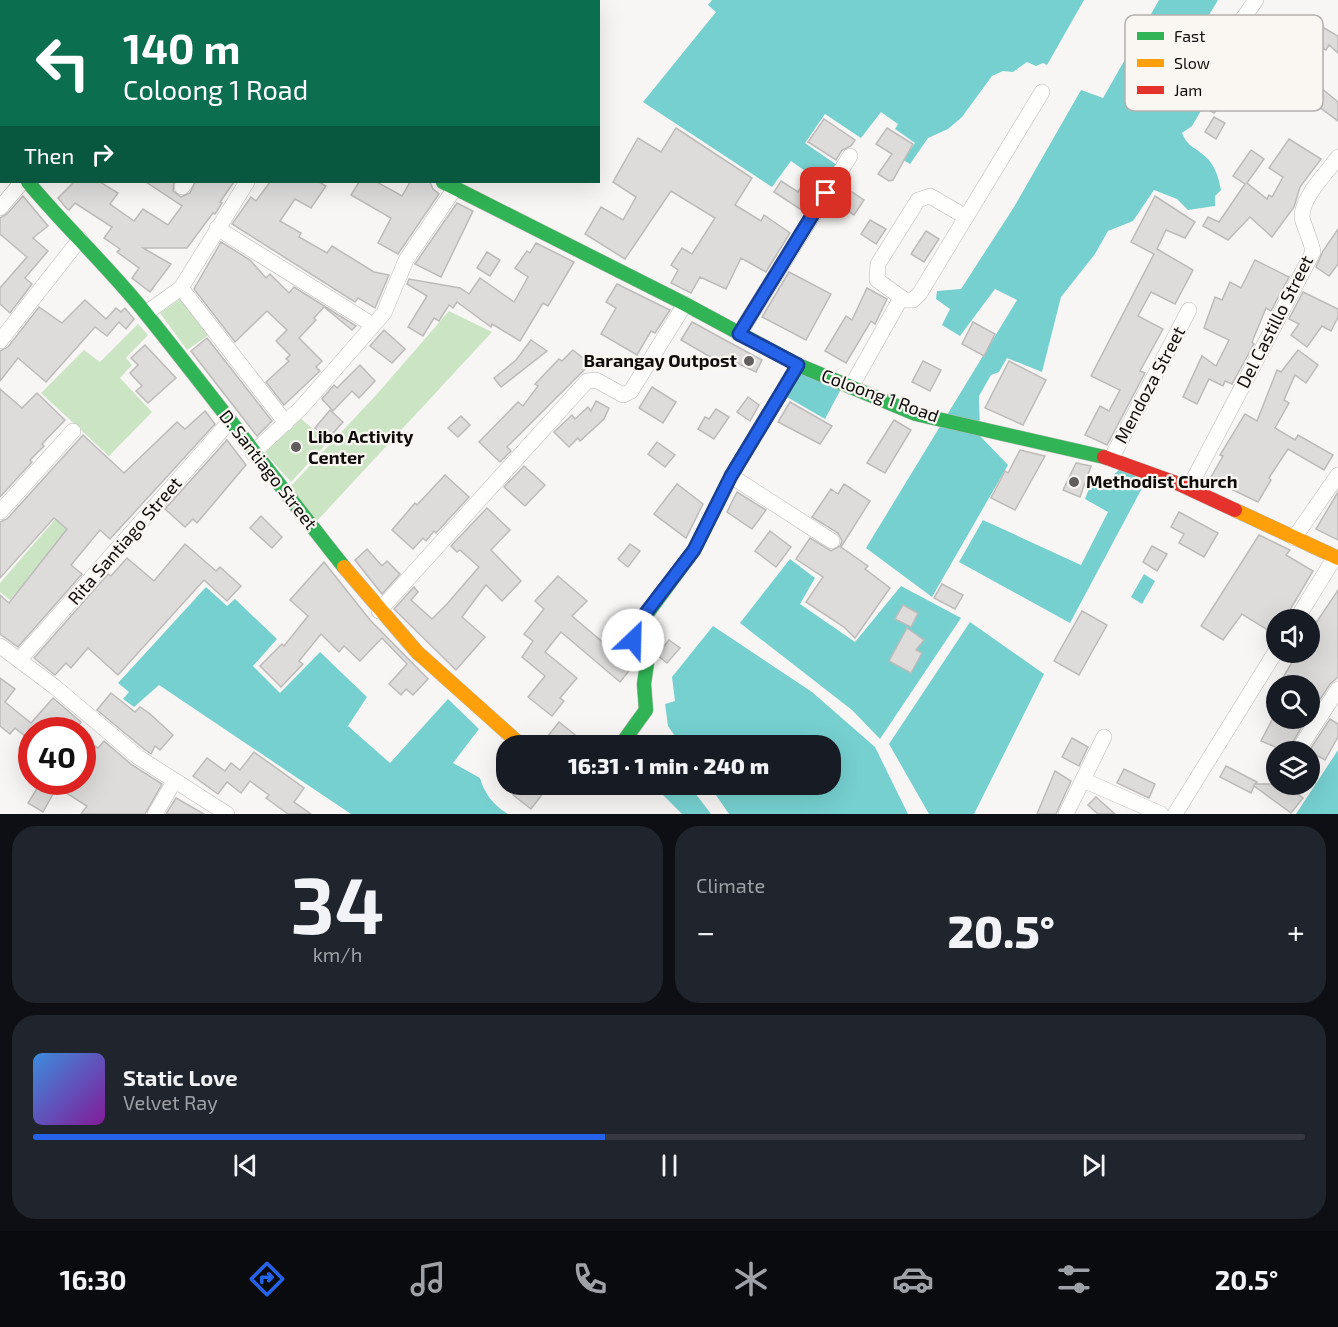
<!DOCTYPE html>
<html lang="en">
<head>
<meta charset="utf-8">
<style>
  body { margin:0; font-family:"Exo 2",sans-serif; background:#20242c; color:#f1f3f6; height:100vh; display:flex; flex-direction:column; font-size:22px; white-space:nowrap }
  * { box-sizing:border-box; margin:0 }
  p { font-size:20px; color:#9ea1a6 }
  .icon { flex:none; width:33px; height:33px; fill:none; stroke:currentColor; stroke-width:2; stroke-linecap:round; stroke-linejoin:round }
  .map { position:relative; height:814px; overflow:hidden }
  .sheet { display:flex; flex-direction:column; gap:12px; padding:12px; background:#0d0f14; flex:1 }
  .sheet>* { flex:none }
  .banner { position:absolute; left:0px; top:0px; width:600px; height:183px; box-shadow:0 6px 24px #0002; background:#0b6e4f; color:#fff; overflow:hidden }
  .tools { position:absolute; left:1266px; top:609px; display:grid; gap:12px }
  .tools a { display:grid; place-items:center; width:54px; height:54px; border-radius:50%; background:#171b24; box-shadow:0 6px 24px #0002; font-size:30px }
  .speed { position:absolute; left:18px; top:717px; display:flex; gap:12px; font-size:30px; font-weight:700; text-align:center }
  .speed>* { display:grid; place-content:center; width:78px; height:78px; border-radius:50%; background:#171b24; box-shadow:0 6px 24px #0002; line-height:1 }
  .speed .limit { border:9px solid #d22; background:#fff; color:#111 }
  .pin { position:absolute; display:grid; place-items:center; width:51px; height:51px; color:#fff; margin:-26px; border-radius:12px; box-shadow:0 3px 9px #0006 }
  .me { position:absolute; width:66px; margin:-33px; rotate:24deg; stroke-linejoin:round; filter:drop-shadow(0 0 4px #0008) }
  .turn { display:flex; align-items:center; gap:21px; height:126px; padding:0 24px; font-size:27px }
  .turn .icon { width:78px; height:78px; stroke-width:2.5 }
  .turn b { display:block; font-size:42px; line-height:51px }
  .then { display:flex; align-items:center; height:57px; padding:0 24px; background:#0003; gap:12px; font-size:22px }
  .big { font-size:45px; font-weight:800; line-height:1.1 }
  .sheet .card { flex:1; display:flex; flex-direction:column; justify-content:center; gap:9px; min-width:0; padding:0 21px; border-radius:24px; background:#20242c }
  .sheet .dial { align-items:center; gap:0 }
  .dial b { font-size:78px; line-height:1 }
  .song { display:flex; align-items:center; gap:18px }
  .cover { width:72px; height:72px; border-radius:9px; background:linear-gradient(135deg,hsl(210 70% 55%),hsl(290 70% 35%)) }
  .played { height:6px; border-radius:3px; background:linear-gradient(90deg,#2563eb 45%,#363941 45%) }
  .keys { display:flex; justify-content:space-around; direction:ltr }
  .heat { display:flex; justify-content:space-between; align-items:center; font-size:33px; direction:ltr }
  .sheet .tiles { flex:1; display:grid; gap:12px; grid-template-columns:1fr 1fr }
  .card:last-child { grid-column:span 2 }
  .trip { position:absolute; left:496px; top:735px; width:345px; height:60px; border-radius:24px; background:#171b24; box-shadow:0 6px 24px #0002; font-weight:800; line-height:60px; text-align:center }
  .menu { display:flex; height:96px; justify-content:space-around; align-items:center; background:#090b0e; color:#9ea1a6 }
  .menu .icon { width:42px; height:42px }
  .menu .current { color:#2563eb }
  .menu b { font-size:27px; color:#f1f3f6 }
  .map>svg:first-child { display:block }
  .green { fill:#cbe4c4 }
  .water { fill:#76d0d0 }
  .building { fill:#dddcdb; stroke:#bdbbb9; stroke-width:1.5 }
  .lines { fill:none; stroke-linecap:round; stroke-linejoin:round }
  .street-casing { stroke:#bab9b8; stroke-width:16 }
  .fast-casing { stroke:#bab9b8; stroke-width:15 }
  .slow-casing { stroke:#bab9b8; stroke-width:15 }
  .jam-casing { stroke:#bab9b8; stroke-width:15 }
  .street { stroke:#fefefd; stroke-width:15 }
  .fast { stroke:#30b455; stroke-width:14 }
  .slow { stroke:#ff9f0a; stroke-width:14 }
  .jam { stroke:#e5322d; stroke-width:14 }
  .route-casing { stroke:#184099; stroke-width:15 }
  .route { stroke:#2563eb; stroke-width:10 }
  .poi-dot { fill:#615f5d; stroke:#faf6f2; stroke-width:2 }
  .labels { text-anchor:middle; stroke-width:4.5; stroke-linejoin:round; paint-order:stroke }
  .street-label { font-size:18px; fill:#0f0d0c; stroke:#faf6f2 }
  .poi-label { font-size:18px; font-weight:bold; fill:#0f0d0c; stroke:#faf6f2; text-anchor:start }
  .key { fill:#faf6f2; stroke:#b4b0ad; stroke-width:1.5 }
  .key-label { font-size:16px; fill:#0f0d0c }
</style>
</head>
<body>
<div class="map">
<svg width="1338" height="814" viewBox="0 0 1338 814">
  <rect width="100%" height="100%" fill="#f8f6f4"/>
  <!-- green -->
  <g class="green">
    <path d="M183,297L210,334L187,350L160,313Z"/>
    <path d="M449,311L492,332L316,522L290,487L378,393Z"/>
    <path d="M138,324L148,335L126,358L132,365L120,378L152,412L109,456L41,393L84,350L100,362Z"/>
    <path d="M299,417L328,442L291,482L263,451Z"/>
    <path d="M78,493L90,505L10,600L0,592V583Z"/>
  </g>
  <!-- water -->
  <g class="water">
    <path d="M712,0H1084L1047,65L1043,63L1036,66L1027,62L1013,72L1003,71L992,76L962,117L948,129L928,138L910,164L903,160L915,143L895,129L898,124L881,112L861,138L825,114L805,143L837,165L825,185L791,161L772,187L643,102L716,12L708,5Z"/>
    <path d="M1159,0H1218L1167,85L1202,109L1192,126L1182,133C1187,145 1192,146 1201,153C1214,162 1218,175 1221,190L1215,196V206L1188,210L1177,199L1154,190L1133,221L1108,231L1095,254L1061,297L1042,372L1007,358L999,372L991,375L979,396L980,436L1008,465L932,597L866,548L1017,300L995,289L960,336L942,325L950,309L936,299L937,291L961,289L1014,207L1081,90L1103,98Z"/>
    <path d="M797,370L841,389L825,419L787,397Z"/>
    <path d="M1122,467L1148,477L1070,623L959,562L983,520L1081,565L1108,512L1085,499L1092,481L1106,482Z"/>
    <path d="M790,559L815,578L800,604L855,642L901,586L961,618L880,739L852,710L740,623Z"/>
    <path d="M1144,574L1155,581L1142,604L1131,597Z"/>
    <path d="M206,587L227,606L235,599L277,639L253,666L280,693L320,652L367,697L348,726L390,763L448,699L479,729L453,763L480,778C484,793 494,806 508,814H351L159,685L134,707L123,699L129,692L118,683Z"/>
    <path d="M970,622L1044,674L974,814H929L889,744Z"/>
    <path d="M713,626L812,692L875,747L908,814H729L709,785L831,784V746L681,745L668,726L665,704L675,701L672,677Z"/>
    <path d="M1338,750V814H1296Z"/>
    <path d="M671,785H689L711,814H682L662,794Z"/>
  </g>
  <!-- building -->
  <g class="building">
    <path d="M1206,25L1243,49L1215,91L1225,101L1214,113L1168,84Z"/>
    <path d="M1319,25L1338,36V53L1329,45L1326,50L1322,48L1314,62L1310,60L1286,99V91L1270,81L1289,50L1296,55L1305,39L1310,42Z"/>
    <path d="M1320,87L1338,102V121L1310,100Z"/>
    <path d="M1214,117L1225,123L1216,139L1205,132Z"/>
    <path d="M824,119L855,140L851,146L842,150L836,160L808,142Z"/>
    <path d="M676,128L752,178L735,205L761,221L764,215L790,233L766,272L741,258L726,289L700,277L691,293L671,283L678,270L671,265L682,248L692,254L715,218L671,191L625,259L585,234L601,207L623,220L636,197L613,182L638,138L661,152Z"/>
    <path d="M887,128L913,144L893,180L889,181L878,174L892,154L876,144Z"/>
    <path d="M1289,139L1321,159L1300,187L1294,207L1272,237L1250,217L1228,240L1203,226L1208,217L1219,222L1245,184L1233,176L1251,150L1264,159L1247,183L1267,199L1269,195L1272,197L1283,177L1269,168Z"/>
    <path d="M781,181L798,192L805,181L818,189L803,211L774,192Z"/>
    <path d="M74,182H100L118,193L110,204L134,221L143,209L168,225L182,206L146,182H174L173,191L181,197L190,193L195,182H234L220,202L222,203L215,214L213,213L187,248H143L171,264L150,292L132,278L139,268L117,252L120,249L104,238L112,227L75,203L69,210L67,209L58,198Z"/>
    <path d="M270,182H319L326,186L311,208L295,199L280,221L301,233L299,237L327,253L332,246L374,272L389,275L375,308L358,298L355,302L232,224L251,197L256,201Z"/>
    <path d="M359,182H377L402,196L410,182H430L433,189L439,194L398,254L378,243L391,218L351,195Z"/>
    <path d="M843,186L864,200L854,215L833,201Z"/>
    <path d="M23,196L48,226L33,238L48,251L25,278L32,284L10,313L0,304V288L27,257L0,234V218L7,214Z"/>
    <path d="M1155,196L1195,222L1185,238L1166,230L1157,249L1193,270L1175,304L1151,292L1138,316L1163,329L1140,371L1145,373L1107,445L1085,435L1100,406L1109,411L1120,390L1091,376L1154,254L1131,242Z"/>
    <path d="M457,203L473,211L441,277L415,264Z"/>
    <path d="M870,220L886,229L876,244L861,234Z"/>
    <path d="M1338,229V264L1329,276L1316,267L1323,251Z"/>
    <path d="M926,231L939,239L924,262L911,254Z"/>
    <path d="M221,242L250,260L266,278L270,274L289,293L294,287L356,326L352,330L324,307L314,318L316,320L299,338L322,361L316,367L320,371L284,405L266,382L289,361L286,359L290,355L276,341L287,330L267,311L235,342L194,289Z"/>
    <path d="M536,243L574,262L548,306L543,303L520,341L492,324L491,327L457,302L453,308L449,305L439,321L434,318L423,336L408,327L427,296L407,284L409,279L460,288L469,294L480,278L514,302L528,277L515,268L527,251L530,253Z"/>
    <path d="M487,252L500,260L490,276L477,268Z"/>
    <path d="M1255,260L1289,277L1271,311L1266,308L1252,342L1254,344L1232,384L1225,381L1223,386L1209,379L1197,404L1183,397L1202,356L1216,366L1229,340L1204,328L1215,297L1222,300L1230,282L1241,288Z"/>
    <path d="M789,272L831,294L806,340L762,317Z"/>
    <path d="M617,284L670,310L655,333L651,331L637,355L601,334L616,308L606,302Z"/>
    <path d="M867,288L887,299L875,324L871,321L846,363L825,351L846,316L852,320Z"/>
    <path d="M1303,292L1338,309V317L1331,331L1322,326L1307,347L1291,335L1299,324L1289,319Z"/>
    <path d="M85,300L106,319L116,308L121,312L125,308L134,319L126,329L119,322L107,336L95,327L46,382L18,358L0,381V351L8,347L39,307L62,323Z"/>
    <path d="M692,322L762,360L756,372L722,356L719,362L681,340Z"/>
    <path d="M973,322L995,334L984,356L962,344Z"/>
    <path d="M384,330L405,349L392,363L370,346Z"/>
    <path d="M207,338L272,421L257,436L191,351Z"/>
    <path d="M531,340L547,351L501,387L494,378L516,360Z"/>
    <path d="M145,345L176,378L148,403L136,391L142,386L130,373L138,365L131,358Z"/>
    <path d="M573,350L590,364L507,447L511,451L500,462L479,442L518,402L523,406L538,386L535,384L559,359L562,361Z"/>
    <path d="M1298,350L1318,365L1306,383L1295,375L1284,400L1289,403L1275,428L1295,440L1298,435L1333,455L1324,470L1288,449L1269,478L1271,480L1258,502L1210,479L1223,456L1220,455L1245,414L1257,421L1277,370L1281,372Z"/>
    <path d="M923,361L941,370L930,391L912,382Z"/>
    <path d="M1009,361L1046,380L1023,425L985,408Z"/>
    <path d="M360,365L375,381L359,398L352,391L333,411L322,399L334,385L337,388Z"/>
    <path d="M652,387L676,402L663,423L639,408Z"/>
    <path d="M0,389L22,408L37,393L65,420L42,444L44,446L30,460L32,462L0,497Z"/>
    <path d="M748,397L759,405L750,421L737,412Z"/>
    <path d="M596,401L609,408L604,419L580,441L578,438L569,447L554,432L572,415L575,419L588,407L591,411Z"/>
    <path d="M790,402L832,426L820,444L778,422Z"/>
    <path d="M716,409L729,417L714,439L698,429L705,417L709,419Z"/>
    <path d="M330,410L343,422L328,439L315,428Z"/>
    <path d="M205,411L215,424L110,539L100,530L71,565L82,574L18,647L0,634V595L9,603L67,529L54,518L0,578V522L7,519L83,435L124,473L177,422L185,429Z"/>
    <path d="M461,416L470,425L458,437L448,428Z"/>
    <path d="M894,420L911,430L885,473L867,463Z"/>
    <path d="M227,440L246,465L197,523L193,519L185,527L165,509Z"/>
    <path d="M657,442L675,455L665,467L648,454Z"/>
    <path d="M1020,450L1045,456L1015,510L991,498L1005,471L1008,473Z"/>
    <path d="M1076,463L1091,466L1080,497L1063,490Z"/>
    <path d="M524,466L545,485L525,506L504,487Z"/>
    <path d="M445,475L469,497L436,533L434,531L426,541L423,538L413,549L392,530L415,503L417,505Z"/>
    <path d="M677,484L703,504L686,538L654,514Z"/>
    <path d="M844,484L870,501L841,547L868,566L865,569L890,588L855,638L844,627L806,602L823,577L796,559L810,538L831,551L840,546L842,541L838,533L812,517L831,489L838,494Z"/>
    <path d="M737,492L766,510L752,529L727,512Z"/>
    <path d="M1338,492V540L1316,529Z"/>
    <path d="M487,508L510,530L491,550L521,581L502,601L486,585L462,617L485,637L456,670L394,609L414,587L418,592L411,600L432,619L447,604L479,567L460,550L457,552L451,546Z"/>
    <path d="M1179,512L1218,533L1204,557L1179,543L1184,534L1171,527Z"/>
    <path d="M261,516L282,537L272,548L250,528Z"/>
    <path d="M770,531L791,547L776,567L755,551Z"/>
    <path d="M1259,535L1290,550L1286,555L1313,571L1284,620H1276V635L1242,614L1223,640L1201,626Z"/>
    <path d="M185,544L216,571L220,567L241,586L227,601L204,580L118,675L88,648L71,668L66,663L55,675L34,658L108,574L111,576L127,558L154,581Z"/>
    <path d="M630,544L640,551L628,567L618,559Z"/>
    <path d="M1152,546L1167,554L1157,571L1143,562Z"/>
    <path d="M367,549L382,566L387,561L400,574L382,594L355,560Z"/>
    <path d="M324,562L370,620L428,679L413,695L406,689L401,695L389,684L407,664L382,638L360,661L344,646L339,652L321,634L299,661L303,664L281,687L260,666L282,644L284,646L308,616L290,600Z"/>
    <path d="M558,576L587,601L572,616L632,667L620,682L561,632L545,652L577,678L560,698L564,701L552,716L528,697L545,676L522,657L533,641L524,634L544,609L535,601Z"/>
    <path d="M942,584L963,595L955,609L934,598Z"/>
    <path d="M1338,590V677L1330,684L1310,715V686H1278L1298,652H1310V632Z"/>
    <path d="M903,605L918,613L911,627L895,619Z"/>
    <path d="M1082,611L1107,625L1079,675L1054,661Z"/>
    <path d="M907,628L924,640L916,650L922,653L911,673L889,661Z"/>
    <path d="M669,640L680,648L667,663L657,655Z"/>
    <path d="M0,678L15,689L5,702L31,723L53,698L81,722L75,730H32V742L15,728L10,734L0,726Z"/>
    <path d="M111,693L135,712L140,707L149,713L173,735L160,750L155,746L151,754L144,749L97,710Z"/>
    <path d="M1273,718H1307L1287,752L1261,741Z"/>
    <path d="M1330,719L1338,724V737L1325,760L1309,751Z"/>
    <path d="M559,722L589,746H540Z"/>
    <path d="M82,738L98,748L104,741L132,765L162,784L145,814H81L87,806L57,787L43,812L28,803L41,782H82Z"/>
    <path d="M1072,738L1088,747L1079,766L1062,757Z"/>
    <path d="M254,752L304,788L294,802L311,814H288L266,798L269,795L250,781L241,793L227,782L218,794L193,776L207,758L225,771L231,763L240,770Z"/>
    <path d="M1226,766L1257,782L1255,784H1307L1299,795L1303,798L1291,813L1254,786L1251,793L1220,777Z"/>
    <path d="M1124,769L1155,784L1149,798L1117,783Z"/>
    <path d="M1055,771L1071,781L1056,814H1037Z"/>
    <path d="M522,784H550L531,809L513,795Z"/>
    <path d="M1096,797L1115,814H1098L1088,805Z"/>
    <path d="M176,798L204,814H166Z"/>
  </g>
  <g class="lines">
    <defs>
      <g id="street">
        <path d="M40,0L44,2"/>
        <path d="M292,2L293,0"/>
        <path d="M1234,31L1256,0"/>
        <path d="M0,154L2,155"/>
        <path d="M182,187L186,182"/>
        <path d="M0,208L22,182"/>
        <path d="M966,217L930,196L918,200L878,264L877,280L905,300H913L920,293L1042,92"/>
        <path d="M217,228L373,325"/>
        <path d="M181,288L286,423"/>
        <path d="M146,313L181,288L247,182"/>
        <path d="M739,334L850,156"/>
        <path d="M0,341L80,239"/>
        <path d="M851,387L901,298"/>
        <path d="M253,453L301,408L384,313L406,260L455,188"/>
        <path d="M1111,459L1189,310"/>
        <path d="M731,476L832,541"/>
        <path d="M1189,488L1313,252C1312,242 1302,222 1302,217C1302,196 1327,173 1338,157"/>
        <path d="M0,512L73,431"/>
        <path d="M1294,538L1338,475"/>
        <path d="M379,611L587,381L596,380L623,395L631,391L685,304"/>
        <path d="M1296,620L1335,557"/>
        <path d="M0,646L55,687L138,757L227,814"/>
        <path d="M19,660L230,421"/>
        <path d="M1297,752L1338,689"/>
        <path d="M1083,780L1161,814"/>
        <path d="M155,814L174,782"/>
        <path d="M1066,814L1104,737"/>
        <path d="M1175,814L1276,651"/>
      </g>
      <g id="fast">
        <path d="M28,182C66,228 110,268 147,315C214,398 278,484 344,567"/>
        <path d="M443,182L685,304L798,365L916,414L1104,457"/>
        <path d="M620,746L646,710L644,684L647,663L632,634L694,550L731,476L798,365"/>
      </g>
      <g id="slow">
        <path d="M1235,510L1338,558"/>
        <path d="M344,567L417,652L522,746"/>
      </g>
      <path id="jam" d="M1104,457L1179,484L1235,510"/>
    </defs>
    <!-- street casing -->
    <use href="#street" class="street-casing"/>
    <!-- fast casing -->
    <use href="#fast" class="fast-casing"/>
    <!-- slow casing -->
    <use href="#slow" class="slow-casing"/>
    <!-- jam casing -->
    <use href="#jam" class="jam-casing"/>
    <!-- street -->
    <use href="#street" class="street"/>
    <!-- fast -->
    <use href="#fast" class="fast"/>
    <!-- slow -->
    <use href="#slow" class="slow"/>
    <!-- jam -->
    <use href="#jam" class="jam"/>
  </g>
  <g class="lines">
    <defs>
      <path id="route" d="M633,640L632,634L635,627L694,550L731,476L798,365L739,334L826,193"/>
    </defs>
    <!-- route casing -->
    <use href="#route" class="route-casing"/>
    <!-- route -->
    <use href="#route" class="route"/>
  </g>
  <!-- markers -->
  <g class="poi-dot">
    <circle cx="749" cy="361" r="6"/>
    <circle cx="296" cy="447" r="6"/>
    <circle cx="1074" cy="482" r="6"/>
  </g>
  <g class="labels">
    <!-- street labels -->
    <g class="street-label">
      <text transform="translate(1275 322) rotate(-63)" y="6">Del Castillo Street</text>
      <text transform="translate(1150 385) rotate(-62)" y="6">Mendoza Street</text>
      <text transform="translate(880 396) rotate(20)" y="6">Coloong 1 Road</text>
      <text transform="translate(268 470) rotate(52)" y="6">D. Santiago Street</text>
      <text transform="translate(125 541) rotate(-49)" y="6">Rita Santiago Street</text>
    </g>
    <!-- poi labels -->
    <g class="poi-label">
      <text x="737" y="367" text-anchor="end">Barangay Outpost</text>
      <text x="308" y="443">Libo Activity<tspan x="308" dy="21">Center</tspan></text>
      <text x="1086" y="488">Methodist Church</text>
    </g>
  </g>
  <!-- legend -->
  <rect x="1125" y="15" width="198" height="96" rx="9" class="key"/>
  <rect x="1137" y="32" width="27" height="8" fill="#30b455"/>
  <rect x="1137" y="59" width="27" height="8" fill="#ff9f0a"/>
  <rect x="1137" y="86" width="27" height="8" fill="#e5322d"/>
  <g class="key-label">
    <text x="1174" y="42">Fast</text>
    <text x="1174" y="69">Slow</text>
    <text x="1174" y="96">Jam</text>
  </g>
</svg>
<div class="tools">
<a><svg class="icon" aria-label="sound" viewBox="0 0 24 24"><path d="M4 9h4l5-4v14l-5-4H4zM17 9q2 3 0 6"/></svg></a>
<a><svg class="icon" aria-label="search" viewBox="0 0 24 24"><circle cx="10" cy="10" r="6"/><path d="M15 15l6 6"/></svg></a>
<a><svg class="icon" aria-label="layers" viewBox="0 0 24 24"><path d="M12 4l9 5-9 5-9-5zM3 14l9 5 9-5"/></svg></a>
</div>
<div class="speed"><div class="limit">40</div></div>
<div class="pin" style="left:826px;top:193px;background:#d93025"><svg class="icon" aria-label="arrive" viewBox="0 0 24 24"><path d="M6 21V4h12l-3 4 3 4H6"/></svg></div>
<svg class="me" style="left:633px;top:640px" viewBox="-20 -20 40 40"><circle r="19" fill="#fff"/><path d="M0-13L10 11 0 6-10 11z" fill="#2563eb"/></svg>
<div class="trip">16:31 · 1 min · 240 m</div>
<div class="banner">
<div class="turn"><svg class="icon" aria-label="left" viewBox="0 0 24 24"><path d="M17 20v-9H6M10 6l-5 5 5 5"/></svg><div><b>140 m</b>Coloong 1 Road</div></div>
<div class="then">Then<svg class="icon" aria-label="right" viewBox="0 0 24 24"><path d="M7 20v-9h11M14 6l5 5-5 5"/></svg></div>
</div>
</div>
<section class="sheet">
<div class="tiles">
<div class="card dial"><b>34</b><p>km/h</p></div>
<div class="card"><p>Climate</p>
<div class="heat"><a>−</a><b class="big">20.5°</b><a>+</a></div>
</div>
<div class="card">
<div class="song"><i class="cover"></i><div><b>Static Love</b><p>Velvet Ray</p></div></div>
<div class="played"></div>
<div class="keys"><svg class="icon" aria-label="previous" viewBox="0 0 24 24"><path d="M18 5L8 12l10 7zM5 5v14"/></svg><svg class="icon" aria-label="pause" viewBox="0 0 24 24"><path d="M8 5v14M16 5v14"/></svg><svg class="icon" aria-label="next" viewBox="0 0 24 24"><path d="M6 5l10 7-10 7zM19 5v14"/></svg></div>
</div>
</div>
</section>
<nav class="menu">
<b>16:30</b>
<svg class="icon current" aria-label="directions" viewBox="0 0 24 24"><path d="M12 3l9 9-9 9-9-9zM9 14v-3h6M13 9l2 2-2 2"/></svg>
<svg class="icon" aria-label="music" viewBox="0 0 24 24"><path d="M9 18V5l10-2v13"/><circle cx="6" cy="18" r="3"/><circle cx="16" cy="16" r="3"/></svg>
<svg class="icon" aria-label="phone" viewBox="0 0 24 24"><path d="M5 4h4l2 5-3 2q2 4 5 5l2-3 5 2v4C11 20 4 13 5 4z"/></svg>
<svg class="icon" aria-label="climate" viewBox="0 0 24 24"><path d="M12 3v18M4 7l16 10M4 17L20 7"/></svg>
<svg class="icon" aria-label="car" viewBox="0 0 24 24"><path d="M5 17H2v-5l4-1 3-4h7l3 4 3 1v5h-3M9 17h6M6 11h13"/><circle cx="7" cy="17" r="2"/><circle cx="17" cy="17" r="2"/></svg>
<svg class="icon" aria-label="filters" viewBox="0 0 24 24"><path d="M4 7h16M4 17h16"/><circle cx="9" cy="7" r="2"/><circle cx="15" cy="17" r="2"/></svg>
<b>20.5°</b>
</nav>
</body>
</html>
